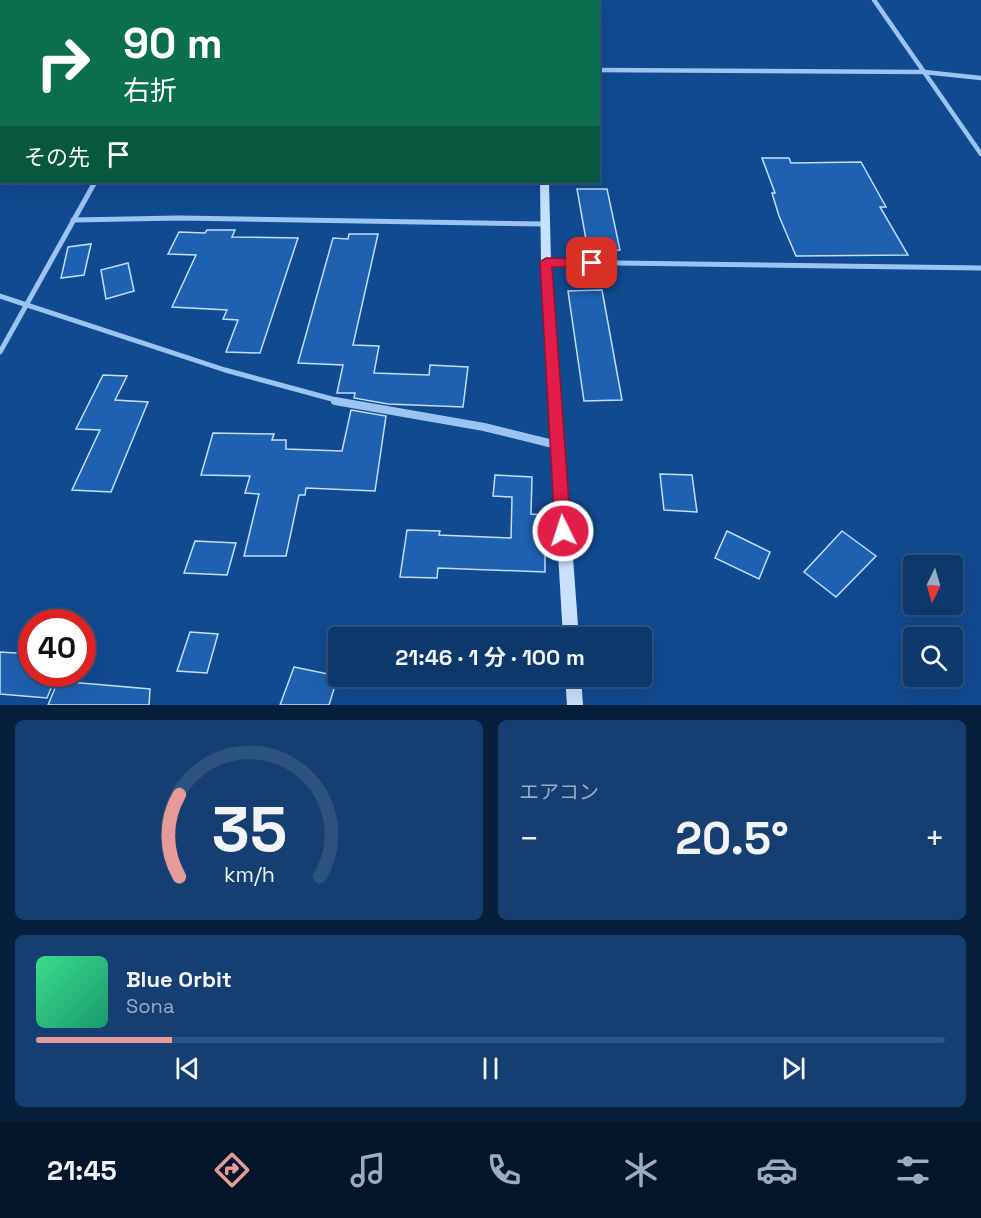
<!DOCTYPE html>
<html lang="ja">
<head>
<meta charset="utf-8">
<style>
  body { margin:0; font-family:"Space Grotesk","Noto Sans JP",sans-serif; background:#153f72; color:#f1f3f6; height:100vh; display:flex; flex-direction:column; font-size:22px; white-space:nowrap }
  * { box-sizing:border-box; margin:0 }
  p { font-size:20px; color:#9aacc2 }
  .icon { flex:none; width:33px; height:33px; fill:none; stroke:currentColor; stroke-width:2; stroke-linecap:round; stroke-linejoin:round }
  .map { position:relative; height:705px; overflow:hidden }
  .drawer { display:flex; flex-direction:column; gap:15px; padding:15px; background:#071f3b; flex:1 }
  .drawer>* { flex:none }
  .guide { position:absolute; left:0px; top:0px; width:600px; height:183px; box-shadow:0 6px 24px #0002,0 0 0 2px #2c527f; background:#0b6e4f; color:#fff; overflow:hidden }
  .needle { width:39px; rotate:185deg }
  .buttons { position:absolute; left:903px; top:555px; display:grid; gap:12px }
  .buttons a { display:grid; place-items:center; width:60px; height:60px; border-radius:6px; background:#0c386c; box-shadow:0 6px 24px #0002,0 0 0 2px #2c527f; font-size:30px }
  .speed { position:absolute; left:18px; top:609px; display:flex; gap:12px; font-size:30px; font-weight:700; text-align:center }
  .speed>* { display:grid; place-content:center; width:78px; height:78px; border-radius:50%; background:#0c386c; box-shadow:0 6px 24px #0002,0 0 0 2px #2c527f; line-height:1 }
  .speed .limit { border:9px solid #d22; background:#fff; color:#111 }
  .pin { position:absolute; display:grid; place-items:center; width:51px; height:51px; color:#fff; margin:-26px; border-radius:12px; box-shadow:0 3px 9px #0006 }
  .me { position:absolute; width:66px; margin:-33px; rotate:356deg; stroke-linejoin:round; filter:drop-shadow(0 0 4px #0008) }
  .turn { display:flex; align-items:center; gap:21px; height:126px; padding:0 24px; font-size:27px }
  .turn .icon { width:78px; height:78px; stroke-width:2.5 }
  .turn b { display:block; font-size:42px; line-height:51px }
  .then { display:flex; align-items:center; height:57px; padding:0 24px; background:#0003; gap:12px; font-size:22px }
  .big { font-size:45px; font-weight:700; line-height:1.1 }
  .drawer .card { flex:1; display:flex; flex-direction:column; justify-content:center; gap:9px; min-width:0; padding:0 21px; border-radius:9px; background:#153f72 }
  .drawer .dial { align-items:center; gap:0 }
  .dial svg { height:156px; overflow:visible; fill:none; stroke:#2c527f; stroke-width:7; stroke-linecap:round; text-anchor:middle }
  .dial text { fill:#f1f3f6; stroke:none }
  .song { display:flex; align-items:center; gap:18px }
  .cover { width:72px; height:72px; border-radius:9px; background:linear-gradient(135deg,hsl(150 70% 55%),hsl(160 70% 35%)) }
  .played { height:6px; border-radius:3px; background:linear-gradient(90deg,#e69b98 15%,#2c527f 15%) }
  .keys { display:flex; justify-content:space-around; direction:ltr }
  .heat { display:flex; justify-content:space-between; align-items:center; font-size:33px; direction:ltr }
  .drawer .tiles { flex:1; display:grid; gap:15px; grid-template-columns:1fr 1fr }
  .card:last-child { grid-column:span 2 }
  .trip { position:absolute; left:328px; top:627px; width:324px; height:60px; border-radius:6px; background:#0c386c; box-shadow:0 6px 24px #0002,0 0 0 2px #2c527f; font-weight:700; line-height:60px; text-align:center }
  .tabs { display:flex; height:96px; justify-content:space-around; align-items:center; background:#05162b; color:#9aacc2 }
  .tabs .icon { width:42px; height:42px }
  .tabs .active { color:#e69b98 }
  .tabs b { font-size:27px; color:#f1f3f6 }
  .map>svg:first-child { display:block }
  .building { fill:#1e61b0; stroke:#c2defd; stroke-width:1.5 }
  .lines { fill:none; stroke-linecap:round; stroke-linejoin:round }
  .street-far2 { stroke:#9bc4f3; stroke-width:4.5 }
  .street-far1 { stroke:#9bc4f3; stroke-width:5 }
  .street { stroke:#9bc4f3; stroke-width:8 }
  .secondary { fill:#cae1fd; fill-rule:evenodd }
  .route { fill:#e11d48; stroke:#92132f; stroke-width:1.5 }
</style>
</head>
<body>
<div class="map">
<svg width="981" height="705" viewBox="0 0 981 705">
  <rect width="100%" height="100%" fill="#104a90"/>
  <!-- building -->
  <g class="building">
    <path d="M762,158H789L791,163L861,162L886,207H880L908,255L796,256L779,216L772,193H775Z"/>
    <path d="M577,189H607L620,250L588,251Z"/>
    <path d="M207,230H235L232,237L298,238L260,353L226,352L238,320L223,319L227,310L172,307L196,255L168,254L179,232L205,233Z"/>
    <path d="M349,234H378L353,345L379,346L374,373L429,375L430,365L468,367L463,407L388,404L354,398L355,393H337L343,365L298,363L333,238L348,239Z"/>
    <path d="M91,244L84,275L61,278L68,247Z"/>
    <path d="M128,263L134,291L106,299L101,270Z"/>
    <path d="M602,290L622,400L584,401L568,291Z"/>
    <path d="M103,375L127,376L115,400L148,402L111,492L72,490L100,430L76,429Z"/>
    <path d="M351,410L386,416L375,491L306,488L305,495H299L286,556H244L259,494L245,493L250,476L201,475L213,433L274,434L272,440H286V449L342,451Z"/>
    <path d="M660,474L692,475L697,512L664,510Z"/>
    <path d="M495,475L532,477L531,514L545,515V572L438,568L437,578L400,577L407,530L440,531L439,535L511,538L512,497L493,496Z"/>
    <path d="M727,531L770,552L759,579L715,558Z"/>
    <path d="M842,531L876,556L836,597L804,572Z"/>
    <path d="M195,541L236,543L227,575L184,573Z"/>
    <path d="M190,632L218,634L207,673L177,671Z"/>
    <path d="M0,652L32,654V674H57L47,698L0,694Z"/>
    <path d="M294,667L338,676L329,705H280Z"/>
    <path d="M58,681L150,689L149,705H48Z"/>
  </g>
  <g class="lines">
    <!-- street-far2 -->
    <g class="street-far2">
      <path d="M874,0L981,154"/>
      <path d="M598,70L924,72L981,78"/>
      <path d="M0,84L2,82"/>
    </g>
    <!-- street-far1 -->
    <g class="street-far1">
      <path d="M73,220L179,218L545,224"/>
      <path d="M546,262L981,268"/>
      <path d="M0,296L225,370L343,402"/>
      <path d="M0,352L95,182"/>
    </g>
    <!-- street -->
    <path class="street" d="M335,401L484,427L557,445"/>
    <!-- secondary -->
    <g class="secondary">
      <rect x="533" y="0" width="8" height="2"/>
      <path d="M540,182H549L551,262L579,638H563L541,262Z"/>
      <path d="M565,676H581L583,705H567Z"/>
    </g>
  </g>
  <!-- route -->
  <path class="route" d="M546,258L592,259L598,263L592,267H552L571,531L569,536L563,538L557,536L555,531L540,262Z"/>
</svg>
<div class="buttons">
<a><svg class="needle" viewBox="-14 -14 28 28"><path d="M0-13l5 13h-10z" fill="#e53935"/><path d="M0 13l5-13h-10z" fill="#9aacc2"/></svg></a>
<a><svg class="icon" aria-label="search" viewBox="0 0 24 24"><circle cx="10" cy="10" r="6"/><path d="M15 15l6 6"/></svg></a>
</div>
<div class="speed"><div class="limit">40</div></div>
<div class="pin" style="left:592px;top:263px;background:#d93025"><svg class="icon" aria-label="arrive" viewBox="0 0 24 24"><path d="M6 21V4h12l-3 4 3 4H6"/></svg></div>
<svg class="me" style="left:563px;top:531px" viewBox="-20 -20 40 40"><circle r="17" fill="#e11d48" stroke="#fff" stroke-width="3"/><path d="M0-11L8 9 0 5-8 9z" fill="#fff"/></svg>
<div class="trip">21:46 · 1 分 · 100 m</div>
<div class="guide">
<div class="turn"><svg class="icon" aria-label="right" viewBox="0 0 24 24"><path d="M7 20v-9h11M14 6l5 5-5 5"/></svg><div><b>90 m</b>右折</div></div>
<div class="then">その先<svg class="icon" aria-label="arrive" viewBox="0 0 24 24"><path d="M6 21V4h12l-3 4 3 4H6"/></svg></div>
</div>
</div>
<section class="drawer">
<div class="tiles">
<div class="card dial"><svg viewBox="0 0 100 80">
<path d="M14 69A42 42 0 1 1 86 69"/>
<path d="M14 69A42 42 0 0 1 14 27" stroke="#e69b98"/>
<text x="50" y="56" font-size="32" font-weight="700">35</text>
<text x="50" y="72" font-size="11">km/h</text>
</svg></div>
<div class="card"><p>エアコン</p>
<div class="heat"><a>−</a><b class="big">20.5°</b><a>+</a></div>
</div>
<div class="card">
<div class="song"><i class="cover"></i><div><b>Blue Orbit</b><p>Sona</p></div></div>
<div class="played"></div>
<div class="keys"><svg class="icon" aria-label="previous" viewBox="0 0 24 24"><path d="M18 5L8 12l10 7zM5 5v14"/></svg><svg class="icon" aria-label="pause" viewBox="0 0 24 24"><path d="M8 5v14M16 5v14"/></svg><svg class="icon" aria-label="next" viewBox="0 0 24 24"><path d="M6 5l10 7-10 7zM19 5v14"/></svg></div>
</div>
</div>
</section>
<nav class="tabs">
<b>21:45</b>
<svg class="icon active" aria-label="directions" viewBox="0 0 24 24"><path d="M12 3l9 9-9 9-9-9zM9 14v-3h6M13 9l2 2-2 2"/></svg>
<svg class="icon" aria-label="music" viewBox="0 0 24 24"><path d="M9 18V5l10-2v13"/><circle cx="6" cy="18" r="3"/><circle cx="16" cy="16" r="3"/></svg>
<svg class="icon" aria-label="phone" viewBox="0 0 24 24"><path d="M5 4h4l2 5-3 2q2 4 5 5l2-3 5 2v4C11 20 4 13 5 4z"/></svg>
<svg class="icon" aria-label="climate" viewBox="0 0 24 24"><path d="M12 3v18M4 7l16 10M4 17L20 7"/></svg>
<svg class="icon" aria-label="car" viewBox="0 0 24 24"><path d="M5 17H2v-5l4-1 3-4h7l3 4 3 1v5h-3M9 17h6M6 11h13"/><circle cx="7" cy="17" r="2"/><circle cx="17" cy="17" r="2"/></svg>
<svg class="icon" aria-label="filters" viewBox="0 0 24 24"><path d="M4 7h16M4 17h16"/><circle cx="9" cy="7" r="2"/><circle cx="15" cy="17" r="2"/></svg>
</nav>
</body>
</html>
